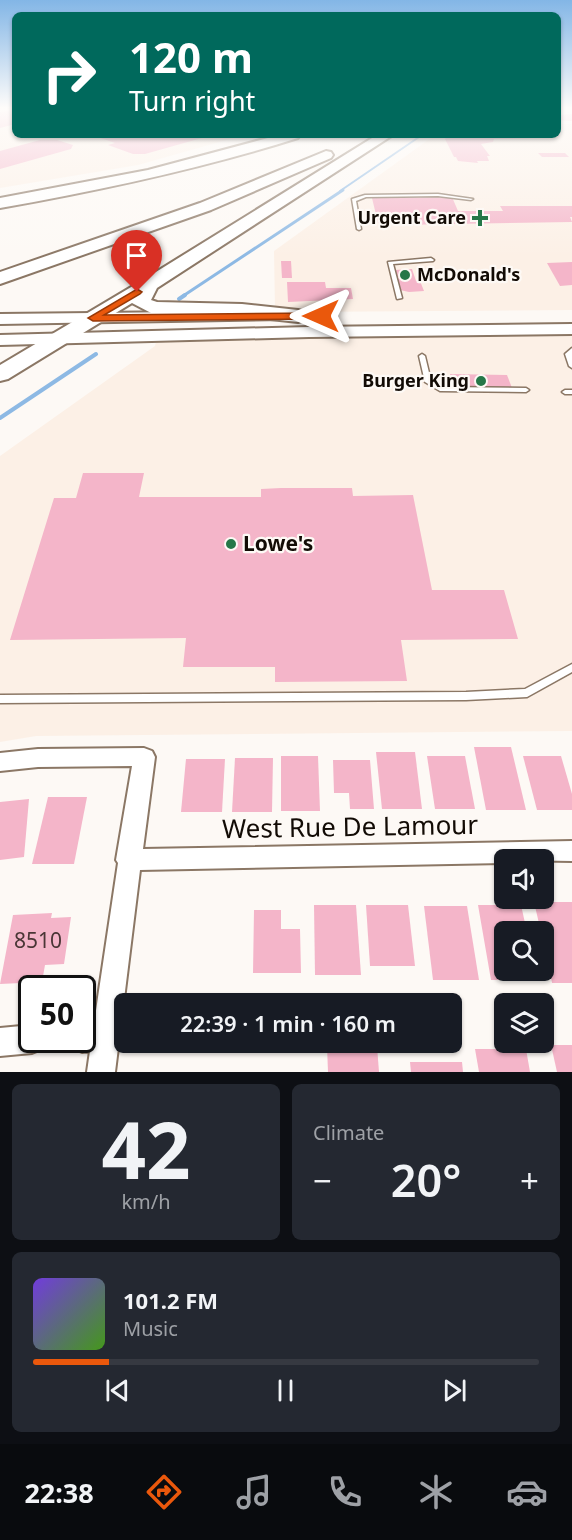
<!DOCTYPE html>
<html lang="en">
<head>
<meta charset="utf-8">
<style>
  body { margin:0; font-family:"Noto Sans",sans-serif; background:#242831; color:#f1f3f6; height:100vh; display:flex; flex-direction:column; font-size:22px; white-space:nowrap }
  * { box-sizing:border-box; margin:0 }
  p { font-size:20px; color:#9ea1a6 }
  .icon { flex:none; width:33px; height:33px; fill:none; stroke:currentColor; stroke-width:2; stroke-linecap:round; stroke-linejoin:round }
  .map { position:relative; height:1072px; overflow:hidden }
  .side { display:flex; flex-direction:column; gap:12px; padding:12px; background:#0d0f14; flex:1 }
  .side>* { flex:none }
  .banner { position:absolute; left:12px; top:12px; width:549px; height:126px; border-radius:9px; box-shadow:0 2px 4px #0004; background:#00695c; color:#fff; overflow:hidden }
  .fabs { position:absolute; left:494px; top:849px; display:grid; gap:12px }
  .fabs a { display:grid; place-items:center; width:60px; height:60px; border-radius:9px; background:#171b24; box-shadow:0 2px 4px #0004; font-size:30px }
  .speed { position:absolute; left:18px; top:975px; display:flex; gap:12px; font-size:30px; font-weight:700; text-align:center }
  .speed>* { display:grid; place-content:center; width:78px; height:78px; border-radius:50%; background:#171b24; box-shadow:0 2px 4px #0004; line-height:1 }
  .speed .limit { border:3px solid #111; border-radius:9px; background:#fff; color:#111 }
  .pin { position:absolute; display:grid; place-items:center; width:51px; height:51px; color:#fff; margin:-62px -26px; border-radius:50% 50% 50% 0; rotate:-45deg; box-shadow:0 0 6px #0007 }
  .pin .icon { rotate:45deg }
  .me { position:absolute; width:66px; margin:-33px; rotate:270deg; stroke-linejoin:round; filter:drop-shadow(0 0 4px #0008) }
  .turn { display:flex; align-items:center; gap:21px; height:126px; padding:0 18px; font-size:27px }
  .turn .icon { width:78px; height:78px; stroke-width:2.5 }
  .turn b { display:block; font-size:42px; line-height:51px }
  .big { font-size:45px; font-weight:600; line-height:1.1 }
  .side .card { flex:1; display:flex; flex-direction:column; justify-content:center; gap:9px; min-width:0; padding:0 21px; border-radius:9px; background:#242831 }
  .side .dial { align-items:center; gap:0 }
  .dial b { font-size:78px; line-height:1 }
  .song { display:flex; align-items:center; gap:18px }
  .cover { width:72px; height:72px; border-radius:9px; background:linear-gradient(135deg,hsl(260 70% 55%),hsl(100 70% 35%)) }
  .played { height:6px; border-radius:3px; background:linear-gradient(90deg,#ea580c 15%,#363941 15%) }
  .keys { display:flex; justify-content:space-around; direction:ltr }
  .heat { display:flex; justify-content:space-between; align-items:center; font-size:33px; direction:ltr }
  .side .tiles { flex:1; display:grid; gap:12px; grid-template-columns:1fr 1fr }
  .card:last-child { grid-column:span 2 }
  .trip { position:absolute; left:114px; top:993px; width:348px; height:60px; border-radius:9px; background:#171b24; box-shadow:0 2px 4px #0004; font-weight:600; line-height:60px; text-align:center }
  .tab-bar { display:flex; height:96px; justify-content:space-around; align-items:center; background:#090b0e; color:#9ea1a6 }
  .tab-bar .icon { width:42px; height:42px }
  .tab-bar .active { color:#ea580c }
  .tab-bar b { font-size:27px; color:#f1f3f6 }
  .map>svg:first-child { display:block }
  .built { fill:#fcf0e6 }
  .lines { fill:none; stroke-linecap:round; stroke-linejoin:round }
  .stream-far2 { stroke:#8db9e4; stroke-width:2 }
  .stream-far1 { stroke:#8db9e4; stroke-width:3 }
  .stream { stroke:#8db9e4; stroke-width:4 }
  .building { fill:#f4b5c9 }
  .lane-casing { stroke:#8b7765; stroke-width:3 }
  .street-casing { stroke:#8b7765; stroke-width:4 }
  .secondary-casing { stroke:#8b7765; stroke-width:4 }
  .highway-casing { stroke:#8b7765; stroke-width:4 }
  .lane { fill:#fff; fill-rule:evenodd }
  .street { fill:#fff; fill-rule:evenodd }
  .secondary { fill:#fff; fill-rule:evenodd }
  .highway { fill:#fff; fill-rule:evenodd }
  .route { fill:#ea580c; stroke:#983908; stroke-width:1.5 }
  .poi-dot { fill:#257748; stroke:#fdf9f5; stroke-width:2 }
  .labels { text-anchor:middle; stroke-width:4.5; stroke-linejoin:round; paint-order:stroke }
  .far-poi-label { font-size:18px; font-weight:bold; fill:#120b05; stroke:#fdf9f5; text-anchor:end }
  .poi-label { font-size:21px; font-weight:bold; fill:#120b05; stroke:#fdf9f5; text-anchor:start }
  .near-number-label { font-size:21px; fill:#4a3636 }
  .near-street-label { font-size:26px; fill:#120b05; stroke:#fdf9f5 }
</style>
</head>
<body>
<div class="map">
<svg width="572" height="1072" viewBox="0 0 572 1072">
  <rect width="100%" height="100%" fill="#fdf9f5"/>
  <!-- built -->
  <g class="built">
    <path d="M0,107H15V135H244L138,165L0,188Z"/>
    <path d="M558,124H572V310L295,312L275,309L274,251L435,135H558Z"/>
    <path d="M572,334V731L36,736L0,742V456L155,346L156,342L330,336Z"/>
  </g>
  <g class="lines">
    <!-- stream-far2 -->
    <path class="stream-far2" d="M340,191L422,135"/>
    <!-- stream-far1 -->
    <path class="stream-far1" d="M183,296L343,190"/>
    <!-- stream -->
    <g class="stream">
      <path d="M179,299L185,295"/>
      <path d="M0,418L96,354"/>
    </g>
  </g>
  <!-- building -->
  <g class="building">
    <path d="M15,109V124L0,128V112Z"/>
    <path d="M572,114V121L558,120V115Z"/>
    <path d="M92,135H209V136L145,154H133L108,145L115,143Z"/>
    <path d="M535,135L537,138L494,139L493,142L481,144L490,156H487L489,161H477L478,163L458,161L456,157H454L445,139L448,135Z"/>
    <path d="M40,140H57L73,145L71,149L0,169V151Z"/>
    <path d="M538,153H565L569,157H542Z"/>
    <path d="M452,197L458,211H503L500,206H572V217H570L572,222L395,225L378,223L372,198Z"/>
    <path d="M281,261H291L292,278H282Z"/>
    <path d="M572,262V285L560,286L547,263Z"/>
    <path d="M412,269L416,281H420L424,291L409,292L400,290L395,270Z"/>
    <path d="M287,282H325L326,288H351L353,299L288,302Z"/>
    <path d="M450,374L507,375L512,388H454Z"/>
    <path d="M83,473H144L139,497H261V489L281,488H352L353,496L413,495L432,590H504L518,639L401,640L407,681L275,682V667H183L186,638L10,640L54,498H76Z"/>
    <path d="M474,747H511L526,810H486Z"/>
    <path d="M376,752H415L422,809H382Z"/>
    <path d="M281,756H318L320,811H281Z"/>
    <path d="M427,756H465L475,809H435Z"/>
    <path d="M523,756H561L572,794V810H537Z"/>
    <path d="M235,758H273L272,812H232Z"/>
    <path d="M186,759H225L222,812H181Z"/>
    <path d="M333,760H370L374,809H350L349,793H334Z"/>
    <path d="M48,797H87L74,864H32Z"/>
    <path d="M29,799L24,857L0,860V802Z"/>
    <path d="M534,902H572V983H552L543,932H541Z"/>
    <path d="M314,905H356L361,975H315Z"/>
    <path d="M366,905H408L415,966H370Z"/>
    <path d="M478,905H521L527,932H504V970H535L537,980H491Z"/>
    <path d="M424,906H467L479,980H433Z"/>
    <path d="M254,910H281V929H300L301,973H253Z"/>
    <path d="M52,913L51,918L71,917L64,964L45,965L42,982L0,984L13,915Z"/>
    <path d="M551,1045H572V1072H557Z"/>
    <path d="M327,1046H377L379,1072H328Z"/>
    <path d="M475,1049H526L530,1072H479Z"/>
    <path d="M410,1062H462L463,1072H411Z"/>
  </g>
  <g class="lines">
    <defs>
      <g id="lane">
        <path d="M438,194L473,199L471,200L438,196L366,197L356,201L361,229L359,230L357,229L352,199L365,195Z"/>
        <path d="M431,258L434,260L433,261L393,264L402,298L397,299L388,262Z"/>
        <path d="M572,348V368L569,366L565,354Z"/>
        <path d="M422,354L425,356L431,381L441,387L526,388L529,390L526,392L440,391L425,382L419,356Z"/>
        <path d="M572,390V394H565L562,392L565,390Z"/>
        <path d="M572,664V672L527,697L466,700L0,703V695L466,692L525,689Z"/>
      </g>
      <g id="street">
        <path d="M144,748L152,751L155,757L143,849L572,841V861L504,860V863L140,870L115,1072H87L90,1051L82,1052L72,1048L69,1040H82V1024H94L118,863L116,860L132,766L38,767L0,771V753L38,749Z"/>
        <path d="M32,1025V1040H46L42,1049L32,1053L0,1056V1028Z"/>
      </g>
      <g id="secondary">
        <path d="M277,311L285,316L283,319L0,324V314Z"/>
        <path d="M572,324V334L309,337L0,345V335L309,327Z"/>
      </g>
      <g id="highway">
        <path d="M279,135H300L298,138C200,169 101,190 0,208V198L148,170Z"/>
        <path d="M377,135H393L157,288L151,300L157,302L242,304L298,310L305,312L308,316L305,320L298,322L242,316L153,314L132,303L8,379L0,381V365L143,280Z"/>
        <path d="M326,151L331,152L333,155L331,158L211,210L0,284V272L200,203Z"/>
      </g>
    </defs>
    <!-- lane casing -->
    <use href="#lane" class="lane-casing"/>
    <!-- street casing -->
    <use href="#street" class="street-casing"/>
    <!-- secondary casing -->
    <use href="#secondary" class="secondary-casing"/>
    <!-- highway casing -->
    <use href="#highway" class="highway-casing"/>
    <!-- lane -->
    <use href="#lane" class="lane"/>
    <!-- street -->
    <use href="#street" class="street"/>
    <!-- secondary -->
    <use href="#secondary" class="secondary"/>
    <!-- highway -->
    <use href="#highway" class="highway"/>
  </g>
  <!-- sky -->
  <linearGradient id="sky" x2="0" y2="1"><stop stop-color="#83b6e6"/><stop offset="0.42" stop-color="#fefcfa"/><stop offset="1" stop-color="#fefcfa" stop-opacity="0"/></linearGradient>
  <rect width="572" height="257" fill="url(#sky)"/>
  <!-- route -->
  <path class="route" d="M137,289L142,292L140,294L104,315L321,313L326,316L321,319L93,321L88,318Z"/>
  <!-- markers -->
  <g class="poi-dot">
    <path d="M477 209h6v6h6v6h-6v6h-6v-6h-6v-6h6z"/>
    <circle cx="405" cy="275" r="6"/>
    <circle cx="481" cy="381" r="6"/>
    <circle cx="231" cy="544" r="6"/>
  </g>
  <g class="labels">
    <!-- far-poi labels -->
    <g class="far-poi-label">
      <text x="466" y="224">Urgent Care</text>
      <text x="417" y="281" text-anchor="start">McDonald's</text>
      <text x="469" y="387">Burger King</text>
    </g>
    <!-- poi labels -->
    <g class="poi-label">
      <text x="243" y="551">Lowe's</text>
    </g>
    <!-- near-number labels -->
    <g class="near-number-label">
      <text x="38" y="948">8510</text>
    </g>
    <!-- near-street labels -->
    <g class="near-street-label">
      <text transform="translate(350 827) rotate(-1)" y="9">West Rue De Lamour</text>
    </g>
  </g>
</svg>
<div class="fabs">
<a><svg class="icon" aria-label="sound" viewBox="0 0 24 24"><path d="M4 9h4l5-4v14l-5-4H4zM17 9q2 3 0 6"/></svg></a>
<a><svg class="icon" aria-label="search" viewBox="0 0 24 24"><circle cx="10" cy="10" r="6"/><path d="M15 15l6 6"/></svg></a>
<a><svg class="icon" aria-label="layers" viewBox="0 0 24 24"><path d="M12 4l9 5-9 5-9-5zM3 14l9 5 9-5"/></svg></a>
</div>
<div class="speed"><div class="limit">50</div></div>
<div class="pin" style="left:137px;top:292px;background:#d93025"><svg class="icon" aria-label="arrive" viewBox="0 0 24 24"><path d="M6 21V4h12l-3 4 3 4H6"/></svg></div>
<svg class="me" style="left:321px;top:316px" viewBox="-20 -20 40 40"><path d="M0-17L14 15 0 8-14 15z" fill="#ea580c" stroke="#fff" stroke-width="4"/></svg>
<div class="trip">22:39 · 1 min · 160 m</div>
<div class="banner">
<div class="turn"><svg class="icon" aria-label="right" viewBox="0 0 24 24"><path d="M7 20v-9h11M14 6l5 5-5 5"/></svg><div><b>120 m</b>Turn right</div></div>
</div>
</div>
<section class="side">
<div class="tiles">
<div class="card dial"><b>42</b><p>km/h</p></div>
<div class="card"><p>Climate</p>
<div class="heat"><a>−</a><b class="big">20°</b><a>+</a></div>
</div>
<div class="card">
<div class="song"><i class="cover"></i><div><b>101.2 FM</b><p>Music</p></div></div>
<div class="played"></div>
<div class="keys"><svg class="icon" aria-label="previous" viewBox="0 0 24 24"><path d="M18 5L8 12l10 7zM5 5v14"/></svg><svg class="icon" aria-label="pause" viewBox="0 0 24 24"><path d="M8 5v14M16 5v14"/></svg><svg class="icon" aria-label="next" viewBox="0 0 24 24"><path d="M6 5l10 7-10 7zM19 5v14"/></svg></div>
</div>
</div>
</section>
<nav class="tab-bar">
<b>22:38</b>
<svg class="icon active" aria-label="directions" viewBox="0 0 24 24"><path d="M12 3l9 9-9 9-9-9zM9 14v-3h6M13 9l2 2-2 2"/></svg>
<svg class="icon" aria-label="music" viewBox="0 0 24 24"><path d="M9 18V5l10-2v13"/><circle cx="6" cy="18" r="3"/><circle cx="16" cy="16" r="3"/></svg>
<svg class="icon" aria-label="phone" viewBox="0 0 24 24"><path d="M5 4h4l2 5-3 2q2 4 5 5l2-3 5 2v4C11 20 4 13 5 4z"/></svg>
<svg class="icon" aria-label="climate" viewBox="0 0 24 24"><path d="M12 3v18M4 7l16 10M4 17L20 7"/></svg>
<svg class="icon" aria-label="car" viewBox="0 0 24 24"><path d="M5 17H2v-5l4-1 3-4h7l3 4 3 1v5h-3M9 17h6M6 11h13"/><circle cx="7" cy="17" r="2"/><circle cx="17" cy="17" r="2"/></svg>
</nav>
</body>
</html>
